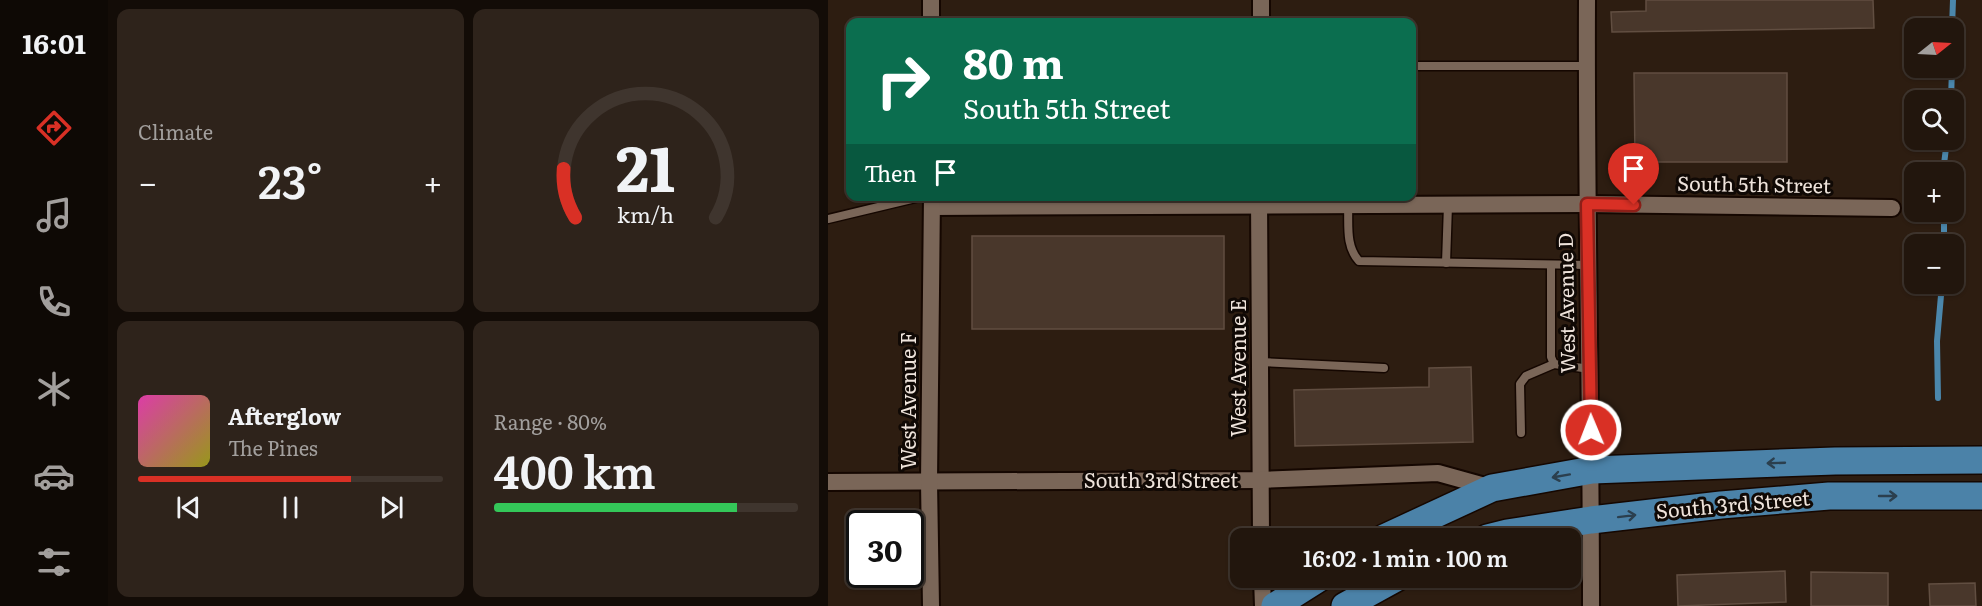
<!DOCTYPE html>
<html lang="en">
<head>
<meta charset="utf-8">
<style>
  body { margin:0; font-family:Literata,serif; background:#2e231b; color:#f1f3f6; height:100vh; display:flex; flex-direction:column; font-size:22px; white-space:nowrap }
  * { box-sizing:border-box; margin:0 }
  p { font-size:20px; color:#a29f9d }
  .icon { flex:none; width:33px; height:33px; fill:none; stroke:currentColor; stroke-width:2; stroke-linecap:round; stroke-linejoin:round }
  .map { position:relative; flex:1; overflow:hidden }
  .side { display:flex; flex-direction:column; gap:9px; padding:9px; background:#130c07; width:720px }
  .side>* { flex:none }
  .banner { position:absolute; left:18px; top:18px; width:570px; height:183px; border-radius:12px; box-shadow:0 2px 4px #0004,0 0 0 2px #3f352e; background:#0b6e4f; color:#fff; overflow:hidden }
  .needle { width:39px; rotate:72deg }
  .controls { position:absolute; left:1076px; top:18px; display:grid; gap:12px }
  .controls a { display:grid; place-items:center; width:60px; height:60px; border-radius:12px; background:#22160d; box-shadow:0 2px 4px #0004,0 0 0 2px #3f352e; font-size:30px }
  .speed { position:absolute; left:18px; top:510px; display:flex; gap:12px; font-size:30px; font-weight:700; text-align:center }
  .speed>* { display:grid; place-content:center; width:78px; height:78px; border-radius:50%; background:#22160d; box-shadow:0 2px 4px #0004,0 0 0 2px #3f352e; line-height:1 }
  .speed .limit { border:3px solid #111; border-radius:9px; background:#fff; color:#111 }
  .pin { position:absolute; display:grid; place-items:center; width:51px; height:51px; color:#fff; margin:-62px -26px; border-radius:50% 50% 50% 0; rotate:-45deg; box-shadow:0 0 6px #0007 }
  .pin .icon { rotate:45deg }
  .me { position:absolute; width:66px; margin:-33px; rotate:359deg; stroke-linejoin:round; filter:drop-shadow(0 0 4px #0008) }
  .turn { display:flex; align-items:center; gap:21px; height:126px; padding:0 18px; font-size:27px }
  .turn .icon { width:78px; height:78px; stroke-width:2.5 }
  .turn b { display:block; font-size:42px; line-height:51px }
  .then { display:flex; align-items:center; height:57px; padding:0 18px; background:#0003; gap:12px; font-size:22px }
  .big { font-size:45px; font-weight:600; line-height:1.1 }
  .side .tile { flex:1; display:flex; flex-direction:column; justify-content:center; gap:9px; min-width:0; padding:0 21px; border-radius:12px; background:#2e231b }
  .side .dial { align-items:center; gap:0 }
  .dial svg { height:156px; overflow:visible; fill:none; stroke:#3f352e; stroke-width:7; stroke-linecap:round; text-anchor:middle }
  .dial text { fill:#f1f3f6; stroke:none }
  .song { display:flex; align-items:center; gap:18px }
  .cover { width:72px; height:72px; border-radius:9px; background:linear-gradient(135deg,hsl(320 70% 55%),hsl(60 70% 35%)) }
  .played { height:6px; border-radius:3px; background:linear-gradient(90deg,#d93025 70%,#3f352e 70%) }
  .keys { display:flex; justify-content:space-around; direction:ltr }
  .heat { display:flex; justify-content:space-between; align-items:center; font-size:33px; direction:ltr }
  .charge { height:9px; border-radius:4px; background:linear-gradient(90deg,#34c759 80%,#3f352e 0) }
  .side .tiles { flex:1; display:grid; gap:9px; grid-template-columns:repeat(2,1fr) }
  .trip { position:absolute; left:402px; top:528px; width:351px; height:60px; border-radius:12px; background:#22160d; box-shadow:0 2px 4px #0004,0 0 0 2px #3f352e; font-weight:600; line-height:60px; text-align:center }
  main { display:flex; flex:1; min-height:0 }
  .tab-bar { display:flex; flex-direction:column; width:108px; justify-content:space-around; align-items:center; background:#0e0905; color:#a29f9d }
  .tab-bar .icon { width:42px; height:42px }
  .tab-bar .selected { color:#d93025 }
  .tab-bar b { font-size:27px; color:#f1f3f6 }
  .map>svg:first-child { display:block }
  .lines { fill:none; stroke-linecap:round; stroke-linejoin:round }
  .stream { stroke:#4b87ac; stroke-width:6 }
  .building { fill:#49372b; stroke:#614e41; stroke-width:1.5 }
  .lane-casing { stroke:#150701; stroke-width:11 }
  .street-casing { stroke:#150701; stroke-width:20 }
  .primary-casing { stroke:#150701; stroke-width:30 }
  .lane { stroke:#7a6658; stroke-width:8 }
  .street { stroke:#7a6658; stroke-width:16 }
  .primary { stroke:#4b82a8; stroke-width:27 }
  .oneway { stroke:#2b3f4e }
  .route-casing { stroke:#8d1f18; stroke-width:15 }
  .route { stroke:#d93025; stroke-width:10 }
  .labels { text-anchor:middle; stroke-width:6; stroke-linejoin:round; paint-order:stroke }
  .street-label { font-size:20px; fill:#eee3db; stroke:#100905 }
</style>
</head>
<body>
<main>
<nav class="tab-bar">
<b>16:01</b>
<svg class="icon selected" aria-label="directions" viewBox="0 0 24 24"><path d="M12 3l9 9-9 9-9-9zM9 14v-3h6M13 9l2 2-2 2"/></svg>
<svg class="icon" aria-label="music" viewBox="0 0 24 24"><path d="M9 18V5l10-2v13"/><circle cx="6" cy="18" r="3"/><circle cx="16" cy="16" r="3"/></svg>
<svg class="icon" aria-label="phone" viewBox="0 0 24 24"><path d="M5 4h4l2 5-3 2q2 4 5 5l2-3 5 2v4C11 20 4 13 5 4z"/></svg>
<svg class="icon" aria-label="climate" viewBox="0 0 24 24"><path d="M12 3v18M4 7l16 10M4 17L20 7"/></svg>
<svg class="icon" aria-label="car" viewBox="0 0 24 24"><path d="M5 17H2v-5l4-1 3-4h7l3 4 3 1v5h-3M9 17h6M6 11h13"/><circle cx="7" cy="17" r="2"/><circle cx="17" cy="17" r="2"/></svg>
<svg class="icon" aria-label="filters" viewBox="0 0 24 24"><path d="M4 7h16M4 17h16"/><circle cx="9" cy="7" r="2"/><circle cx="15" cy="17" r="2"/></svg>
</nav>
<section class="side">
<div class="tiles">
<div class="tile"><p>Climate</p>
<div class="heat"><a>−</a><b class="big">23°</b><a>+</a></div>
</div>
<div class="tile dial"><svg viewBox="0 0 100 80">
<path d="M14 69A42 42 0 1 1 86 69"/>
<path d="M14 69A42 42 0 0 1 8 44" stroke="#d93025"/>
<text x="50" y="56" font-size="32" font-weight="700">21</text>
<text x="50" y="72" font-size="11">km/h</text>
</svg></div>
<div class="tile">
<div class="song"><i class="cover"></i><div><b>Afterglow</b><p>The Pines</p></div></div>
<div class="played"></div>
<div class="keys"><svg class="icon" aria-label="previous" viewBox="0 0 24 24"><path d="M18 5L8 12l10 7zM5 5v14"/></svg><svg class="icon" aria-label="pause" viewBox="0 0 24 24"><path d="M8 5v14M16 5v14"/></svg><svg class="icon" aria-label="next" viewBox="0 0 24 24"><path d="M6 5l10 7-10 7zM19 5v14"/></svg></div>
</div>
<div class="tile"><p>Range · 80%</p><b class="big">400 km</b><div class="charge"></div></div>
</div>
</section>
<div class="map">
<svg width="1154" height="606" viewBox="0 0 1154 606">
  <rect width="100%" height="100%" fill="#2d1d11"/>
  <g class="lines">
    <!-- stream -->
    <g class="stream">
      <path d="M1124,28L1125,0"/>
      <path d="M1123,100L1124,68"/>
      <path d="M1115,172L1119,140"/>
      <path d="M1116,212V244"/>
      <path d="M1110,398L1109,341L1114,284"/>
    </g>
  </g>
  <!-- building -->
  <g class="building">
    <path d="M818,0H1045L1046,28L784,32L783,12L818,11Z"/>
    <path d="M806,73H959V162H807Z"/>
    <rect x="144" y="236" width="252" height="93"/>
    <path d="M643,367L645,442L467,446L466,390L601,387V368Z"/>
    <path d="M957,571L958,602L850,606L849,575Z"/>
    <path d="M983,572L1060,573V606H983Z"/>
    <path d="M1147,583L1148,606H1102L1101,584Z"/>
  </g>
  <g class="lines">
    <defs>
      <g id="lane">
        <path d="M584,66H759"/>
        <path d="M520,205C521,224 517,246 531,261L760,265"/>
        <path d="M0,219L96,196"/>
        <path d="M618,263L620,205"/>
        <path d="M723,265V357L726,364"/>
        <path d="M432,362L556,368"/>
        <path d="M693,433L692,384L698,376L726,364L762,369"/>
      </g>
      <g id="street">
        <path d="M103,0V22"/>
        <path d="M759,0C758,202 763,404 763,606"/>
        <path d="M433,22V0"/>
        <path d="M431,196L433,538"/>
        <path d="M104,207L759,204L1064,208"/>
        <path d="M0,482L432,480L610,473L664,488"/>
        <path d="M434,578L435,606"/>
        <path d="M103,606L101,482L104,196"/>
      </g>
      <g id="primary">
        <path d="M556,538L664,488L764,470L1007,461L1154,460"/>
        <path d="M659,538L679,533L763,520L893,505L1001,496H1154"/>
        <path d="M447,606L491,578"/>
        <path d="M517,606L568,578"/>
      </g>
    </defs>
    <!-- lane casing -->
    <use href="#lane" class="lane-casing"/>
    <!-- street casing -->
    <use href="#street" class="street-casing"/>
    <!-- primary casing -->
    <use href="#primary" class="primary-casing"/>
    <!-- lane -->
    <use href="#lane" class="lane"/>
    <!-- street -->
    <use href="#street" class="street"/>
    <!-- primary -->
    <use href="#primary" class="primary"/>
  </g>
  <!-- one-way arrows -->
  <defs><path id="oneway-shaft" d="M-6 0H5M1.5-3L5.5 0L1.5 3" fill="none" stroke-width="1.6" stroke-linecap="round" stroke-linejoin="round" transform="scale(1.5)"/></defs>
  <g class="oneway">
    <use href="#oneway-shaft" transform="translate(948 463) rotate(178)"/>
    <use href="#oneway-shaft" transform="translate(733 476) rotate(170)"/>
    <use href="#oneway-shaft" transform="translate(1060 496)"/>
    <use href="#oneway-shaft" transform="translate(799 516) rotate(-7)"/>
  </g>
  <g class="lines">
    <defs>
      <path id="route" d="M763,430L759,204L806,205"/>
    </defs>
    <!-- route casing -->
    <use href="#route" class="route-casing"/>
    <!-- route -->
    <use href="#route" class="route"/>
  </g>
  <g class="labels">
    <!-- street labels -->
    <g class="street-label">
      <text transform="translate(926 185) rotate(1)" y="7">South 5th Street</text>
      <text transform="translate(739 303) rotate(-91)" y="7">West Avenue D</text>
      <text transform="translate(411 368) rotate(-90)" y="7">West Avenue E</text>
      <text transform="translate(81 401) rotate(-90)" y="7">West Avenue F</text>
      <text x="333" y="488">South 3rd Street</text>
      <text transform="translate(905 505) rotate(-5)" y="7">South 3rd Street</text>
    </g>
  </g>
</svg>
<div class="controls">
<a><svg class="needle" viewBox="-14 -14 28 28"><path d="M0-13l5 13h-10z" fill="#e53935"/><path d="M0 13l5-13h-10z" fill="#a29f9d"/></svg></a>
<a><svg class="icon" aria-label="search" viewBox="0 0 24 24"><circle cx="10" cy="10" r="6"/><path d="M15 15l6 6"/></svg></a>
<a>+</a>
<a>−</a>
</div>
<div class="speed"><div class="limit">30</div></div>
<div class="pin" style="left:806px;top:205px;background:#d93025"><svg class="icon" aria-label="arrive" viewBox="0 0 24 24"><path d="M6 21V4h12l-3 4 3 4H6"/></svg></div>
<svg class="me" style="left:763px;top:430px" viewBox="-20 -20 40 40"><circle r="17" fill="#d93025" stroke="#fff" stroke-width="3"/><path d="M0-11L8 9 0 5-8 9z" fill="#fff"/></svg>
<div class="trip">16:02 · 1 min · 100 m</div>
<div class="banner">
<div class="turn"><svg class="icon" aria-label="right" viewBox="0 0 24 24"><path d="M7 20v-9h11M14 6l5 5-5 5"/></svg><div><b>80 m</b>South 5th Street</div></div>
<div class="then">Then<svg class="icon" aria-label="arrive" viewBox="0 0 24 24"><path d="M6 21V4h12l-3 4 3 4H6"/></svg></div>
</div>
</div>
</main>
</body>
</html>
